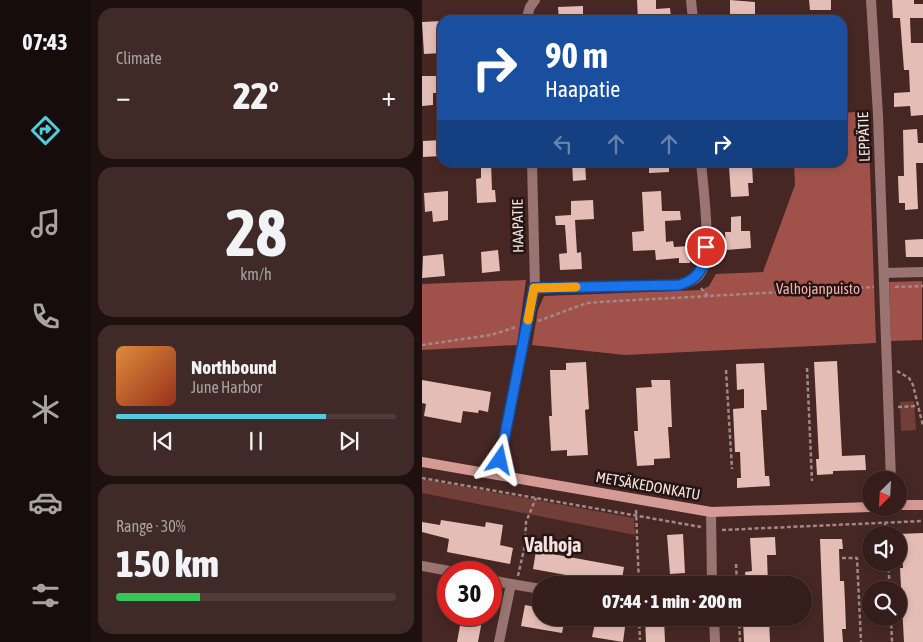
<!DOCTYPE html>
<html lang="en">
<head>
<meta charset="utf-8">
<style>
  body { margin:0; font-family:"Asap Condensed",sans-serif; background:#3f2a28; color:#f1f3f6; height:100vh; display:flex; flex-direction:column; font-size:19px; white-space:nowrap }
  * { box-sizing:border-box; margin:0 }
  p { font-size:16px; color:#a9a2a3 }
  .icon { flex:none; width:28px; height:28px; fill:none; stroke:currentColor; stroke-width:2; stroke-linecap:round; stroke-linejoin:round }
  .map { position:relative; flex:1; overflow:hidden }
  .drawer { display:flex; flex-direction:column; gap:8px; padding:8px; background:#1d100f; width:332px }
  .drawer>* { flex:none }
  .banner { position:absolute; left:15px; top:15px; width:410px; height:152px; border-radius:15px; box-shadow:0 2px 8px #0003,0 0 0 1px #4e3b3a; background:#1a4fa0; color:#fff; overflow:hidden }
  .needle { width:32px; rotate:204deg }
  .tools { position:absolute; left:440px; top:471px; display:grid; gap:10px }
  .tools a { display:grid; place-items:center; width:45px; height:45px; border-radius:50%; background:#341d1b; box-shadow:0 2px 8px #0003,0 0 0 1px #4e3b3a; font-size:25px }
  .speed { position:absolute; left:15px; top:561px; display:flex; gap:10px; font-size:25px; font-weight:700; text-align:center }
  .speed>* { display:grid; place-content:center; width:65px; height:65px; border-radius:50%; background:#341d1b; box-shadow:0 2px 8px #0003,0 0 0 1px #4e3b3a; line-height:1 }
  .speed .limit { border:8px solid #d22; background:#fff; color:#111 }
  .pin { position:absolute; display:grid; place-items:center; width:42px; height:42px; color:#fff; margin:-21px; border:2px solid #fff; border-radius:50%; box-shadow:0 1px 5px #0007 }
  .me { position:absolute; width:55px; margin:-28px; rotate:11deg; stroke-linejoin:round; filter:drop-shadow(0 0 4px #0008) }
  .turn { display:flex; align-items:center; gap:18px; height:105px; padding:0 25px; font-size:22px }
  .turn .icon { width:65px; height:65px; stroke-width:2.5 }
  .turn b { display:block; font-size:35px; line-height:42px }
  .lanes { display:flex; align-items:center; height:48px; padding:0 25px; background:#0003; justify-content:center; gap:25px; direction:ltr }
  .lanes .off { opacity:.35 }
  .big { font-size:38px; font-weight:800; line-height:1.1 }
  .drawer .tile { flex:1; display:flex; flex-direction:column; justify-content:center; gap:8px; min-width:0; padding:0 18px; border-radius:15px; background:#3f2a28 }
  .drawer .dial { align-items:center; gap:0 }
  .dial b { font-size:65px; line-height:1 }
  .song { display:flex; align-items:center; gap:15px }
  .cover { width:60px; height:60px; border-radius:8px; background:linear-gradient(135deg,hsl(30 70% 55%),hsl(10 70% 35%)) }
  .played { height:5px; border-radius:2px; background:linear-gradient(90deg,#53cbda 75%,#4e3b3a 75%) }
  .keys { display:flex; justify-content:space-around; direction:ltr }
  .heat { display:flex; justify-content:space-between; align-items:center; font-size:28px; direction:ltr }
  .charge { height:8px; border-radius:4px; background:linear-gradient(90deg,#34c759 30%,#4e3b3a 0) }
  .trip { position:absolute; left:110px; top:576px; width:280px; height:50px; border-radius:25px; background:#341d1b; box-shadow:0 2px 8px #0003,0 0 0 1px #4e3b3a; font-weight:800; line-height:50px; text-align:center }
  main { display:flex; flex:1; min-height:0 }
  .tab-bar { display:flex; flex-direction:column; width:90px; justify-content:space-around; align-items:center; background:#150c0b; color:#a9a2a3 }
  .tab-bar .icon { width:35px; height:35px }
  .tab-bar .current { color:#53cbda }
  .tab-bar b { font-size:22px; color:#f1f3f6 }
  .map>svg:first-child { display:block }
  .green { fill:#713e38 }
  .forest { fill:#a0524a }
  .building { fill:#e5bdb7 }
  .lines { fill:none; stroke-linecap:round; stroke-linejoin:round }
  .path { stroke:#a18885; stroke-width:2.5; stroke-dasharray:4 2.5; stroke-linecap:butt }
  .street { stroke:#997470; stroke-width:10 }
  .secondary { stroke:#d49a93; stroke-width:10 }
  .route-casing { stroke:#114b97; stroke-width:12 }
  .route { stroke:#1a73e8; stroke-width:9 }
  .slow { stroke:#f59e0b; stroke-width:9 }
  .labels { text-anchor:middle; stroke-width:5; stroke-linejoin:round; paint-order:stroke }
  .street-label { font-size:15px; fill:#f6e1df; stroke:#231513 }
  .park-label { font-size:15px; fill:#f3afa7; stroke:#231513 }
  .district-label { font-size:20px; font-weight:bold; fill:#f6e1df; stroke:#231513 }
</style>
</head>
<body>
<main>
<nav class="tab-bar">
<b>07:43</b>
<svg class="icon current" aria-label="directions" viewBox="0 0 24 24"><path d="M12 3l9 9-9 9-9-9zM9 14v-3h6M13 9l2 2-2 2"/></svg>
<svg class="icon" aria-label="music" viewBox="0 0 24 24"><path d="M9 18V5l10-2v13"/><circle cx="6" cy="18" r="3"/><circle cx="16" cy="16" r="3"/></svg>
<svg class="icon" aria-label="phone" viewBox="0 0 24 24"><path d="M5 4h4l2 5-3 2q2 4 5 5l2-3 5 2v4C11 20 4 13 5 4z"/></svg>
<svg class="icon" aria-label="climate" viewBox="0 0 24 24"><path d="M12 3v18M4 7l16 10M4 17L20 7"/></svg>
<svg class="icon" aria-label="car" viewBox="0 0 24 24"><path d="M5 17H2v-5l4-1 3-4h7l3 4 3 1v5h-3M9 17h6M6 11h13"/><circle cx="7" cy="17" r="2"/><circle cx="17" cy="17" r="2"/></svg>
<svg class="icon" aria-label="filters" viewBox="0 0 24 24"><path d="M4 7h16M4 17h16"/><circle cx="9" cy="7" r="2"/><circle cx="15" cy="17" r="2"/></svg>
</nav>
<section class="drawer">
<div class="tile"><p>Climate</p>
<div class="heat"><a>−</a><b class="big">22°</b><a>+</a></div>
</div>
<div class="tile dial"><b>28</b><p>km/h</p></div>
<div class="tile">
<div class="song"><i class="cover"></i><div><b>Northbound</b><p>June Harbor</p></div></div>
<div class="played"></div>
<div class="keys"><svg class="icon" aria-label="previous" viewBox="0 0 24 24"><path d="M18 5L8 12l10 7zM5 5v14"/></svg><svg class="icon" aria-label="pause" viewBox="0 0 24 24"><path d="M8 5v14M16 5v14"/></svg><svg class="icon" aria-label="next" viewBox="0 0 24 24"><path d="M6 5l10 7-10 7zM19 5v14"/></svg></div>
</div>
<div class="tile"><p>Range · 30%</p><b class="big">150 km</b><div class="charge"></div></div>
</section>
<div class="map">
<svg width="501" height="642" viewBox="0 0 501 642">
  <rect width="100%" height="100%" fill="#462724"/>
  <!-- green -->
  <g class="green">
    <path d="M492,401L494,430L479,431L478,402Z"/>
    <path d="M0,479L212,518L213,535L0,493Z"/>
  </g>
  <!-- forest -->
  <g class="forest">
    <path d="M446,111L454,343L203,355L110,345L116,310L122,296L280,290L287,286L294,274L341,272L373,185L372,163L420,162V113Z"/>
    <path d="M104,280L95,345L0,350V284Z"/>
    <path d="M500,281V340L469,341L467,282Z"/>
  </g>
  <!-- building -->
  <g class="building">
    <path d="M215,0H234V9L248,8L249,18L216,20Z"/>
    <path d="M308,0L333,2V14L308,15Z"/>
    <path d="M387,0H409V10H388Z"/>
    <path d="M470,0H492V4H501V18H488L489,43H501V115L489,116L488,106L472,107V93L488,92L487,70H482L478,18H471Z"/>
    <path d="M161,6V20H137L136,7Z"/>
    <path d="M20,21V53L2,54L0,22Z"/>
    <path d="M0,76H14L15,93H11V105L0,106Z"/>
    <path d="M495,129L496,143H501V163H494L496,209L483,210V203H477L476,176H482L481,130Z"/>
    <path d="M20,140V156L1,157V141Z"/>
    <path d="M59,162H69L70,190H73L74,202L55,203L54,179L59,178Z"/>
    <path d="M150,162H163L164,180L151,181Z"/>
    <path d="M227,162H247V172L227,173Z"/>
    <path d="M330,165L331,183H326L327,196L309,197L307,166Z"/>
    <path d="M26,191V220L11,222L10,211L3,212L2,193Z"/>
    <path d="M239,191L240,211H258L259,220L243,221L244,242L251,241L252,247L267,246L268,263H257V258L234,260L233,250L211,251L210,232L222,231L220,192Z"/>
    <path d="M171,200L172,219L153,220L155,253L159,252L160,269L138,270L137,254L145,253L143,225H134L133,216L149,215V201Z"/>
    <path d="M319,216V231H328L329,248L304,250L303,232H309V217Z"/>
    <path d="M501,239V257H484L483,240Z"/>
    <path d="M76,250L78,271L60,273L59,252Z"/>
    <path d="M21,254L23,276L0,278L1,256Z"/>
    <path d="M415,361L420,456L443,455L444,470L411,471V474L395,475L394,459H397L392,362Z"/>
    <path d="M164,362L167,409L163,410L166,455L145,456V450L129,451L127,416H130L128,370H144V363Z"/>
    <path d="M342,363L345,410H339L343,476H347L348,486L315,488V478H319L318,452H313L311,409L322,408V389L315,390L314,364Z"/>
    <path d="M0,380L69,392L66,412L57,410L56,413L41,411L39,423L2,416L4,404L0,403Z"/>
    <path d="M229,380H248L250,427H246L248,458L232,459V465L215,466L212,431H216L214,388L230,387Z"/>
    <path d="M19,520L63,527L64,522L81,525L78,545L91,548L88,564L25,552L27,539L0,532V522L18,525Z"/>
    <path d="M501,533V642H482L478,568H481L480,546H477L476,534Z"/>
    <path d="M261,534L263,573L248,574L245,535Z"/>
    <path d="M353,537L354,555H345L346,585H324L323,572L330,571L328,538Z"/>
    <path d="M398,539H420L421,549H417L418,581H422L423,601L424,629H420L421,642H402Z"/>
    <path d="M114,551L202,567L199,585L111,569Z"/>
    <path d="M103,605L119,608V618H143L140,633L99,626Z"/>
    <path d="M40,615H61L56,642H35Z"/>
    <path d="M174,618L204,620L201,642L170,637Z"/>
    <path d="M223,618H242L243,642H224Z"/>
    <path d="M326,618H347L348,642H322L321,621Z"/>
  </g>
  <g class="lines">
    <!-- path -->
    <g class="path">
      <path d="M473,287L501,286"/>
      <path d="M279,288L286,296"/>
      <path d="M116,321L165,303L177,302L452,287"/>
      <path d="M0,345L69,335L94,327"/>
      <path d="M385,368L390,481"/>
      <path d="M304,370L310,469"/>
      <path d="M475,371L487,378L491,385L501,426"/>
      <path d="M476,407L495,406"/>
      <path d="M0,478L279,527"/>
      <path d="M214,510L217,585"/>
      <path d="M463,523L464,535"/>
      <path d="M300,530L501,521"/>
      <path d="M420,558H435L439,642"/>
      <path d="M466,562L468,590"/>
      <path d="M314,564L315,585"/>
      <path d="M96,576L103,545L104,522L114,498"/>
      <path d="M216,580L269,577"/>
      <path d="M217,618L218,640"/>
      <path d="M317,618L318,642"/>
      <path d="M469,618L470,642"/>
    </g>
    <!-- street -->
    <g class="street">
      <path d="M269,0L271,20"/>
      <path d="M449,0L456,115L469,480"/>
      <path d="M104,20L108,7L113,0"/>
      <path d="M462,273L501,272"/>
      <path d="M113,288L257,285C264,283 273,281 278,274C291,257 281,186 279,162"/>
      <path d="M75,474L113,288L110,162"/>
      <path d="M289,512L290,585"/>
      <path d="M0,566L33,572"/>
      <path d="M69,580L89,584L77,642"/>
      <path d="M89,584L119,589"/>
      <path d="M292,618L293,642"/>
    </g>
    <!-- secondary -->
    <g class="secondary">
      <path d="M0,462L289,512L449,507"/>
      <path d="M476,505H501"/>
    </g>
  </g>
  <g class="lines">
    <defs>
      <path id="route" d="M78,460L112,288L257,285C278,279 282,267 284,247"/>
    </defs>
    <!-- route casing -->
    <use href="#route" class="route-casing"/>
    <!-- route -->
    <use href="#route" class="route"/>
    <!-- slow -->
    <path class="slow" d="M106,320L112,288L154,287"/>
  </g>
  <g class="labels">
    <!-- street labels -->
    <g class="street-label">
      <text transform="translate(442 137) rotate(-92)" y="5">LEPPÄTIE</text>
      <text transform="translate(96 226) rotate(-91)" y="5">HAAPATIE</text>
      <text transform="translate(226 486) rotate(10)" y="5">METSÄKEDONKATU</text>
    </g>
    <!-- park labels -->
    <g class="park-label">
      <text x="396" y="294">Valhojanpuisto</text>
    </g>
    <!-- district labels -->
    <g class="district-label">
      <text x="131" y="552">Valhoja</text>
    </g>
  </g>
</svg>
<div class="tools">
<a><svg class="needle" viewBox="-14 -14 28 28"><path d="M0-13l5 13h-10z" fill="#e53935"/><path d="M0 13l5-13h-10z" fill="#a9a2a3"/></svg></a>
<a><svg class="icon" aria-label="sound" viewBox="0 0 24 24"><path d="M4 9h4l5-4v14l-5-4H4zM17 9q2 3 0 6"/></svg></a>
<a><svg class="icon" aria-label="search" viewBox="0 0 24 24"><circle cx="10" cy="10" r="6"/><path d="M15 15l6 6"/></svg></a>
</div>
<div class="speed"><div class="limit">30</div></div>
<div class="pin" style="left:284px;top:247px;background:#d93025"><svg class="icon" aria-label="arrive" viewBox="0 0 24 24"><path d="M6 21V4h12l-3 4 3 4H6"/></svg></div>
<svg class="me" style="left:78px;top:460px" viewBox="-20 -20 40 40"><path d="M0-17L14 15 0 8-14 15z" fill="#1a73e8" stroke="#fff" stroke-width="4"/></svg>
<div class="trip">07:44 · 1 min · 200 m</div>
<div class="banner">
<div class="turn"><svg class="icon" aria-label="right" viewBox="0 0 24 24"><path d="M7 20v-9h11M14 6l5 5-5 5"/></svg><div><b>90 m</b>Haapatie</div></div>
<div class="lanes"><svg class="icon off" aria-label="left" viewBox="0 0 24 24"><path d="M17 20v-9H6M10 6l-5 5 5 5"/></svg><svg class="icon off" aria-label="ahead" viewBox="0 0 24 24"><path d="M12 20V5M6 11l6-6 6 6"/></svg><svg class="icon off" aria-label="ahead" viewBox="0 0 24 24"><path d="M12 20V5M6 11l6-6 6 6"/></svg><svg class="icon" aria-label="right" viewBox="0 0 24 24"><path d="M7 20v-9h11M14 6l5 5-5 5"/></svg></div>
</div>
</div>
</main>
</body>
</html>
